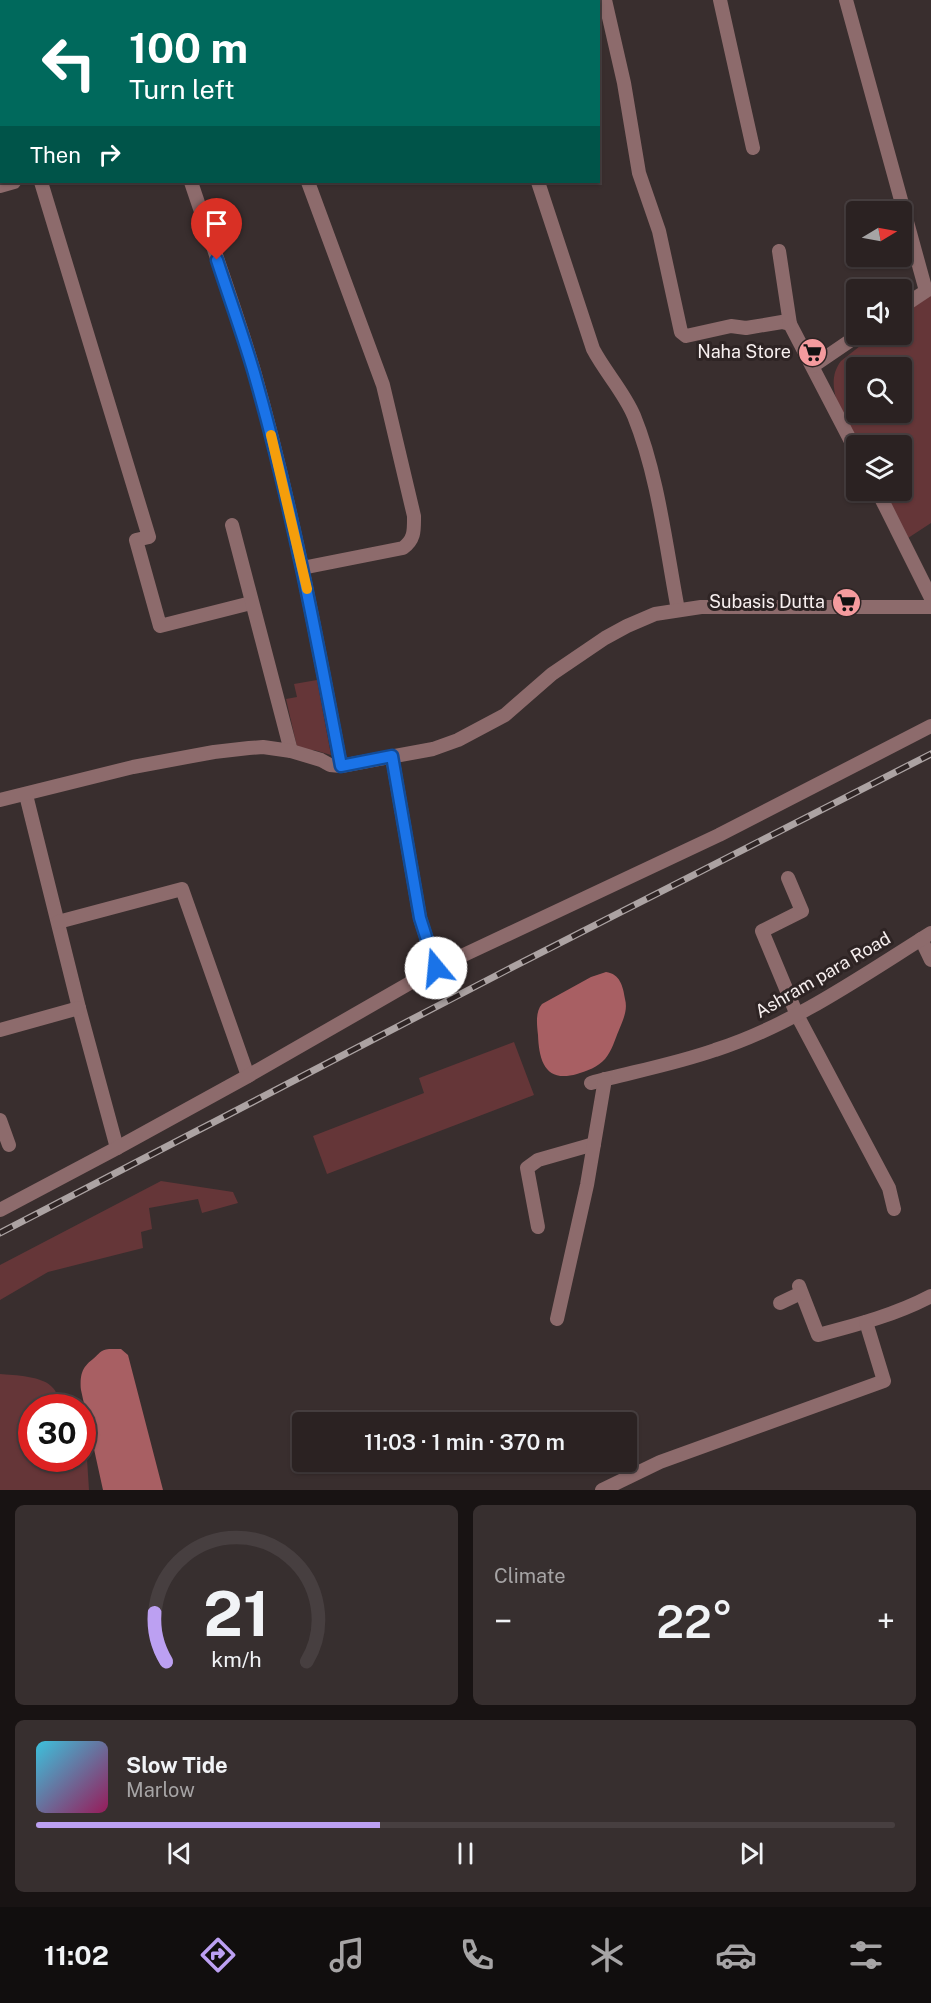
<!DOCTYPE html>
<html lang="en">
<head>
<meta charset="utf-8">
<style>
  body { margin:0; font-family:"Public Sans",sans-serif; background:#372f2f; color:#f1f3f6; height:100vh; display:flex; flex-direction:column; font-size:22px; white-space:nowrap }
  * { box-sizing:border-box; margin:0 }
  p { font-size:20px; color:#a6a4a5 }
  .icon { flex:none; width:33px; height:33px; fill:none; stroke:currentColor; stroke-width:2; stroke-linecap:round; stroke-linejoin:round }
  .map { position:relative; height:1490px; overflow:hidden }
  .drawer { display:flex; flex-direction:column; gap:15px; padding:15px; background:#181313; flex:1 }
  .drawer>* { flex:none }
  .guide { position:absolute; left:0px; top:0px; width:600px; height:183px; box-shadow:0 2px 4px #0004,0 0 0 2px #473f40; background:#00695c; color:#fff; overflow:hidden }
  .needle { width:39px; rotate:80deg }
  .fabs { position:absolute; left:846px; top:201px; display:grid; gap:12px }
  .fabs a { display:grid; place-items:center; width:66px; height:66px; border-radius:6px; background:#2b2222; box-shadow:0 2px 4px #0004,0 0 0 2px #473f40; font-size:30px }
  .speed { position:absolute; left:18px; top:1394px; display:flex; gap:12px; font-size:30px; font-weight:700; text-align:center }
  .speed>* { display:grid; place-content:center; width:78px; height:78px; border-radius:50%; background:#2b2222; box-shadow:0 2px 4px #0004,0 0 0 2px #473f40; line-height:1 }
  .speed .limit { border:9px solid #d22; background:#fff; color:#111 }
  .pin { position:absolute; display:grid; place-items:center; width:51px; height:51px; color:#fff; margin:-62px -26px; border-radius:50% 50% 50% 0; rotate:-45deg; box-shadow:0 0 6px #0007 }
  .pin .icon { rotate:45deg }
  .me { position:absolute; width:66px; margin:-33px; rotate:343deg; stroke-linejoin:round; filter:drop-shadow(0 0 4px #0008) }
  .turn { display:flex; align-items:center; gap:21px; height:126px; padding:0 30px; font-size:27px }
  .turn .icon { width:78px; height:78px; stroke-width:2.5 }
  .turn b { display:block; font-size:42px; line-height:51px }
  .then { display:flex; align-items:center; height:57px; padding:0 30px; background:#0003; gap:12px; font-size:22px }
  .big { font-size:45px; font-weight:600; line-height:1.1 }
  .drawer .widget { flex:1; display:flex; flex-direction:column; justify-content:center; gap:9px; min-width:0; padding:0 21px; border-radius:9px; background:#372f2f }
  .drawer .dial { align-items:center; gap:0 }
  .dial svg { height:156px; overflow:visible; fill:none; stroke:#473f40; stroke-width:7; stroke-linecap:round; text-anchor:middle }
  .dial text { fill:#f1f3f6; stroke:none }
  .song { display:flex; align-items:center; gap:18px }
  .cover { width:72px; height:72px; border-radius:9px; background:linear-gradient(135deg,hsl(190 70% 55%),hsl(330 70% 35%)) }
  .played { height:6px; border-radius:3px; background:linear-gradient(90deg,#bca0f2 40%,#473f40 40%) }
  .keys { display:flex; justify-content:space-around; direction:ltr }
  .heat { display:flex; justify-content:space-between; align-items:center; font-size:33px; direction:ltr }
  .drawer .tiles { flex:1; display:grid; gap:15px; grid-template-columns:1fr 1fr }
  .widget:last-child { grid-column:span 2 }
  .trip { position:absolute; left:292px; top:1412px; width:345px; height:60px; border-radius:6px; background:#2b2222; box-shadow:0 2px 4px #0004,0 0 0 2px #473f40; font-weight:600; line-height:60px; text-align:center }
  .dock { display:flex; height:96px; justify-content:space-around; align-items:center; background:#110e0e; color:#a6a4a5 }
  .dock .icon { width:42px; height:42px }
  .dock .on { color:#bca0f2 }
  .dock b { font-size:27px; color:#f1f3f6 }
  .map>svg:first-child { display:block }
  .green { fill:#653638; fill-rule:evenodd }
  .water { fill:#a85f63 }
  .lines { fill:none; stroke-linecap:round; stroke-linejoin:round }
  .minor { stroke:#8d6b6c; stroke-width:14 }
  .rail-casing { stroke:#aca3a3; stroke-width:7 }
  .rail { stroke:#2e2424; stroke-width:4.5; stroke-dasharray:14; stroke-linecap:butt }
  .route-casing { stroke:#114b97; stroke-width:15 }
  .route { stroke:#1a73e8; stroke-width:10 }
  .slow { stroke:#f59e0b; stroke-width:10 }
  .labels { text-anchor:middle; stroke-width:6; stroke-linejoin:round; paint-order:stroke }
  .poi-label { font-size:18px; fill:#f7efef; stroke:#2e2424; text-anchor:end }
  .street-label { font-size:18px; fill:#f7efef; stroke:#2e2424 }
</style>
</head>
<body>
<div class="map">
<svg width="931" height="1490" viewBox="0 0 931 1490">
  <rect width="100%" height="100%" fill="#392e2e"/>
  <!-- green -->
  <g class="green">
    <path d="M931,291V523L908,538L881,491L902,490V446L859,445C847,421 821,387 841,361L874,335L902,334V314ZM856,368H902V412H856Z"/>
    <path d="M317,680L331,755L314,750L298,751L286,699L297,697L294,684Z"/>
    <path d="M514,1042L534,1095L327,1174L313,1136L424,1093L419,1078Z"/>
    <path d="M161,1181L233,1192L238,1203L202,1213L198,1199L149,1208L152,1229L141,1232L143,1248L48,1272L0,1300V1265Z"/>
    <path d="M0,1374C14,1375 44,1376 53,1388C58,1393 58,1401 59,1407H32V1458H82L83,1437L87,1459L89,1490H0Z"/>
  </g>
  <!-- water -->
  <g class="water">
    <path d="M606,972C620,974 623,986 625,999C628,1010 623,1020 619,1030C615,1039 612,1051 605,1059C598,1067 587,1071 577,1074C546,1083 539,1062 538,1035C537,1025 535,1012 542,1004L591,977Z"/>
    <path d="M109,1349H121L128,1355L163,1490H103L81,1390C80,1376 81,1368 93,1359C99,1354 100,1350 109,1349Z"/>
  </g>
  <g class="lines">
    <!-- minor -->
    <g class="minor">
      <path d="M135,0V2"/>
      <path d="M477,0L478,2"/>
      <path d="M605,0L624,83L639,173L659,231L681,332L686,336L731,326L746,328L782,322L790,324L856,451"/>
      <path d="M720,0L753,148"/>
      <path d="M846,0L926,291L902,307"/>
      <path d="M300,2L307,0"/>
      <path d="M0,28L2,34"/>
      <path d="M41,182L149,537L136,540L160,626L251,603"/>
      <path d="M191,182C212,245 235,307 254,371C291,501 316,634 341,766"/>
      <path d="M538,182L593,349C605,372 624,392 634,416C658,475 666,547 678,610"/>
      <path d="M0,186L14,182"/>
      <path d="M779,251L790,324"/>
      <path d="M813,366L860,334"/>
      <path d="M877,490L931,598"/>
      <path d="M232,525L291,751"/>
      <path d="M302,568L403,548C415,539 414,530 414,516L383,385L308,182"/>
      <path d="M392,756L420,918L436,968"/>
      <path d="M26,795L79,1008L117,1148"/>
      <path d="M0,800L133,767L214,752L249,748L263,747L291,751L321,760L330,765L341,766L433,749L458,740L505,715L552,674L605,638L627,626L655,614L701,607H931"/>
      <path d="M788,878L802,911L762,931L797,1015L889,1188L894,1209"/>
      <path d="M58,922L182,889L248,1076"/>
      <path d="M921,939L931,960"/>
      <path d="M0,1030L79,1008"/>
      <path d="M591,1083C632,1072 675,1064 715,1050C793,1025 862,976 931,933"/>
      <path d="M0,1120L9,1145"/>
      <path d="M0,1210L117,1148L248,1076L436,968L719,835L931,726"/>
      <path d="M538,1227L527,1168L538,1160L594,1144"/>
      <path d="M799,1286L818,1335C856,1325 895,1315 931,1296"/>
      <path d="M780,1303L801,1293"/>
      <path d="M557,1319L587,1185L605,1079"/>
      <path d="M602,1490L660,1462L884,1381L866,1322"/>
    </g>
    <defs>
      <path id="rail" d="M0,1233L507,970L931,754"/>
    </defs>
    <!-- rail casing -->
    <use href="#rail" class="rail-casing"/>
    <!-- rail -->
    <use href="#rail" class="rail"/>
  </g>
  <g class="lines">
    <defs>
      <path id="route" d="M217,260C229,297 243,335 254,373C291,502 316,634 341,766L392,756L420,918L436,968"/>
    </defs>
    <!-- route casing -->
    <use href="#route" class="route-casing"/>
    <!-- route -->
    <use href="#route" class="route"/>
    <!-- slow -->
    <path class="slow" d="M271,435L307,589"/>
  </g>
  <!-- icons -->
  <defs>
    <symbol id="supermarket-disc" viewBox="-11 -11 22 22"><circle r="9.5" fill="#f59b9e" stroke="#2e2424"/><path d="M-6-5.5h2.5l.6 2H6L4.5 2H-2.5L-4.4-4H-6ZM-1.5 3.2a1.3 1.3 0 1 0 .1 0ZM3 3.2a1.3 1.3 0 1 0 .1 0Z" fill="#111"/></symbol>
  </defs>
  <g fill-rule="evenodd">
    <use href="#supermarket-disc" x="796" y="336" width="33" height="33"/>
    <use href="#supermarket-disc" x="830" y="586" width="33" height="33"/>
  </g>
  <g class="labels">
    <!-- poi labels -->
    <g class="poi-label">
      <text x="791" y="358">Naha Store</text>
      <text x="825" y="608">Subasis Dutta</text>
    </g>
    <!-- street labels -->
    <g class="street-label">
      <text transform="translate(823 975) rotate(-30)" y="6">Ashram para Road</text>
    </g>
  </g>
</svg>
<div class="fabs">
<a><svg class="needle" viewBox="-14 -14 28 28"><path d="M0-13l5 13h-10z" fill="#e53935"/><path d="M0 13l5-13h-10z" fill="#a6a4a5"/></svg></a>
<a><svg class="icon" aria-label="sound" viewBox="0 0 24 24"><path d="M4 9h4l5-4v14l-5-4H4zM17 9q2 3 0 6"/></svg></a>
<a><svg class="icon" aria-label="search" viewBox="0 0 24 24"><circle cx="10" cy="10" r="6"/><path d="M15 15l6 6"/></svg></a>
<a><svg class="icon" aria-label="layers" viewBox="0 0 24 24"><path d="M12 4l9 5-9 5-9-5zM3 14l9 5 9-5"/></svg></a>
</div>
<div class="speed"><div class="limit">30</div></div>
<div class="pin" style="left:217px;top:260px;background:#d93025"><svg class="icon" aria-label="arrive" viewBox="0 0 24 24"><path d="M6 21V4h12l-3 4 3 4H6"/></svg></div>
<svg class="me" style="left:436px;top:968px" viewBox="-20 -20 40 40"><circle r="19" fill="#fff"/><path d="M0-13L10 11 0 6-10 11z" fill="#1a73e8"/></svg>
<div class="trip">11:03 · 1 min · 370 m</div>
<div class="guide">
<div class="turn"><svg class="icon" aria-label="left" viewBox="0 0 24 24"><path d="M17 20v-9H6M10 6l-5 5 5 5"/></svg><div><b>100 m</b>Turn left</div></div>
<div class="then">Then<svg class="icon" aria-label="right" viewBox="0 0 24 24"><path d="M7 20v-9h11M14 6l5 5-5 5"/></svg></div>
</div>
</div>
<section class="drawer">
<div class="tiles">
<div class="widget dial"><svg viewBox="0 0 100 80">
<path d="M14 69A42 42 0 1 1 86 69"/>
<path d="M14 69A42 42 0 0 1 8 44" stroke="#bca0f2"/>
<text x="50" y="56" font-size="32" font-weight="700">21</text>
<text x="50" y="72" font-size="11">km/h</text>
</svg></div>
<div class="widget"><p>Climate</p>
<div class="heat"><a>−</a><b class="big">22°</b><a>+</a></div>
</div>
<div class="widget">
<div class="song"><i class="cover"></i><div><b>Slow Tide</b><p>Marlow</p></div></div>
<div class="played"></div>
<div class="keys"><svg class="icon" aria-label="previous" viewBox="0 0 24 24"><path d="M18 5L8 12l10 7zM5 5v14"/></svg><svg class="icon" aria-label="pause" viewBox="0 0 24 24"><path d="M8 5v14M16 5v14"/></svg><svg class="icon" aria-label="next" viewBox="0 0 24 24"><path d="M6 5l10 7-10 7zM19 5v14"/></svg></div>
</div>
</div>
</section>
<nav class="dock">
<b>11:02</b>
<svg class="icon on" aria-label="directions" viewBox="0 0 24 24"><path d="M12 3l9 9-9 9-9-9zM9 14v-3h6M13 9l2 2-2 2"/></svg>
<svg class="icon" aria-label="music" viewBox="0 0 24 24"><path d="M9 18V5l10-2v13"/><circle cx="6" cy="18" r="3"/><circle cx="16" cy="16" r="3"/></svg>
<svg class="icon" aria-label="phone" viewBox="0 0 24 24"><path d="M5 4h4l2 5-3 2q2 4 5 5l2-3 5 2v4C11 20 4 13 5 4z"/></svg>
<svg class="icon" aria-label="climate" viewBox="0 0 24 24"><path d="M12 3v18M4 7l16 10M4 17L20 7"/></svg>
<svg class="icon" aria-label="car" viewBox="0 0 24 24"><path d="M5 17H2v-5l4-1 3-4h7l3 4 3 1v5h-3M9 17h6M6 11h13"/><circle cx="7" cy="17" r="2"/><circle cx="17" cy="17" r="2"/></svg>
<svg class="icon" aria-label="filters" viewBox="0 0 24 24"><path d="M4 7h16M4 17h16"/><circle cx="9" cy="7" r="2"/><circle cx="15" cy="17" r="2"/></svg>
</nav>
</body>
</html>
